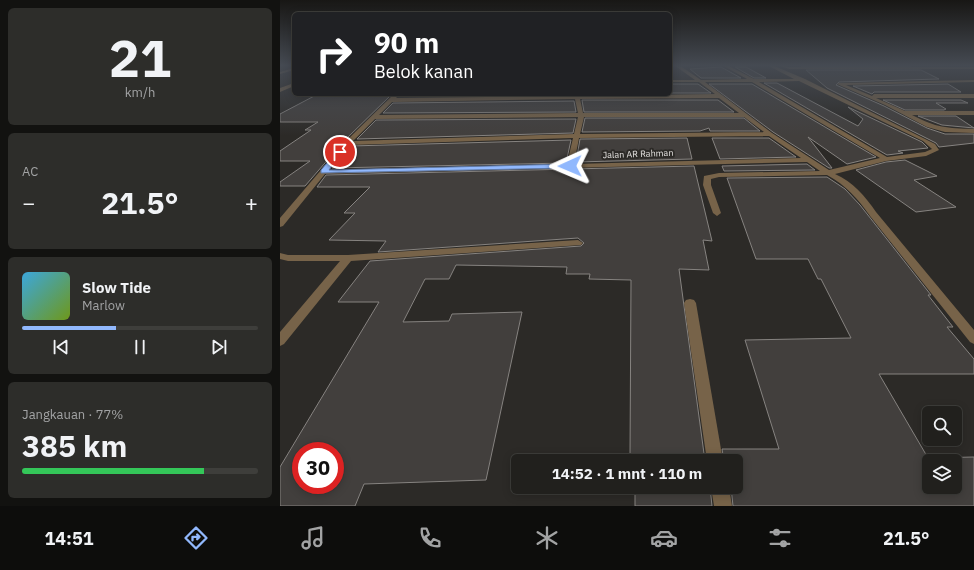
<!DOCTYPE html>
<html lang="id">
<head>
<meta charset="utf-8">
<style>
  body { margin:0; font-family:"IBM Plex Sans",sans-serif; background:#2d2d2a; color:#f1f3f6; height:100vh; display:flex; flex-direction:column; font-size:15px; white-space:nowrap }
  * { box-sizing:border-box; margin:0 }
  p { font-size:13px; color:#a2a3a4 }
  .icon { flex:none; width:22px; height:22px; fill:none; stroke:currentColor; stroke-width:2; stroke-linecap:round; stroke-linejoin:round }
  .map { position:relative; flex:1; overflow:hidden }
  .side { display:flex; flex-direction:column; gap:8px; padding:8px; background:#121210; width:280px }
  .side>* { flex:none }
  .guide { position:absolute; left:12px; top:12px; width:380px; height:84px; border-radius:6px; box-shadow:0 2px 10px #0003,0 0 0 1px #3e3e3b; background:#202124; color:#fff; overflow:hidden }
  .fabs { position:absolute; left:642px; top:406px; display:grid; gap:8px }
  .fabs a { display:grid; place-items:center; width:40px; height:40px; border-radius:6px; background:#21201d; box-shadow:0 2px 10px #0003,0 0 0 1px #3e3e3b; font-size:20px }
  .speed { position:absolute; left:12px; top:442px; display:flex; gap:8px; font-size:20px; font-weight:700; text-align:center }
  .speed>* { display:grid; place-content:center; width:52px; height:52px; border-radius:50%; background:#21201d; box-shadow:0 2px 10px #0003,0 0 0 1px #3e3e3b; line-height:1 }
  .speed .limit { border:6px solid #d22; background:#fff; color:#111 }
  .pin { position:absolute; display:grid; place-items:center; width:34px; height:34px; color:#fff; margin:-17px; border:2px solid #fff; border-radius:50%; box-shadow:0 1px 4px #0007 }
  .me { position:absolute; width:44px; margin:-22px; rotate:269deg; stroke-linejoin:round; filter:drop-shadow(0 0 3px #0008) }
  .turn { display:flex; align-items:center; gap:14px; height:84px; padding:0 16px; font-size:18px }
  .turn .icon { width:52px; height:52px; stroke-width:2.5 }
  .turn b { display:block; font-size:28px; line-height:34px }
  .big { font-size:30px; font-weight:700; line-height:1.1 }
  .side .tile { flex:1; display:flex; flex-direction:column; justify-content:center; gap:6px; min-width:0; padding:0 14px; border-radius:6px; background:#2d2d2a }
  .side .dial { align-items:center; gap:0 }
  .dial b { font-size:52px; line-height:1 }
  .song { display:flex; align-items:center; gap:12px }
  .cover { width:48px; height:48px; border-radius:6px; background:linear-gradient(135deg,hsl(200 70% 55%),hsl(80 70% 35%)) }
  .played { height:4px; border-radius:2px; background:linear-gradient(90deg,#91b8fd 40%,#3e3e3b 40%) }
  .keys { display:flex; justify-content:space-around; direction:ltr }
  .heat { display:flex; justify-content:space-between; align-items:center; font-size:22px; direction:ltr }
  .charge { height:6px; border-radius:3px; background:linear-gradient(90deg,#34c759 77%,#3e3e3b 0) }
  .trip { position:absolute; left:231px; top:454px; width:232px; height:40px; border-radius:6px; background:#21201d; box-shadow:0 2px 10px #0003,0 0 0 1px #3e3e3b; font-weight:700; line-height:40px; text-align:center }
  .tab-bar { display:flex; height:64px; justify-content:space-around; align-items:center; background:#0d0d0c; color:#a2a3a4 }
  .tab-bar .icon { width:28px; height:28px }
  .tab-bar .current { color:#91b8fd }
  .tab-bar b { font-size:18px; color:#f1f3f6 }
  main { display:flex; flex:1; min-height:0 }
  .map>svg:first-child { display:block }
  .building { fill:#423f3d; stroke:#868380; fill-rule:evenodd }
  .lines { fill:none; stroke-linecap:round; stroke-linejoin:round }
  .street { fill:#776349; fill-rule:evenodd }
  .route { fill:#91b8fd; stroke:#5e78a4 }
  .labels { text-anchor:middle; stroke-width:4; stroke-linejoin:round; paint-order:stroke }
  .far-street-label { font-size:9px; fill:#e7e5e3; stroke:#2c2a27 }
</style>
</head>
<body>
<main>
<section class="side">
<div class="tile dial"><b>21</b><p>km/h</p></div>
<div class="tile"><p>AC</p>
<div class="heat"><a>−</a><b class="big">21.5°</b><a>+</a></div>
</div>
<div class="tile">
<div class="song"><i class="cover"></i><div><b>Slow Tide</b><p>Marlow</p></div></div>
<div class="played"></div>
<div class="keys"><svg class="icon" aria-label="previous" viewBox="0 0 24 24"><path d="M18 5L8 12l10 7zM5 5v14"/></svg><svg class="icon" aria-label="pause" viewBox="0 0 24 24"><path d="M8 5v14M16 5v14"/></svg><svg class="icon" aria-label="next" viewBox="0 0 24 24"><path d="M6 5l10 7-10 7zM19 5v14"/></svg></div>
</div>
<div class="tile"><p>Jangkauan · 77%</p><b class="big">385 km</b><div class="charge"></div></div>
</section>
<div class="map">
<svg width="694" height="506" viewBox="0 0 694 506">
  <rect width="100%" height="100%" fill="#2c2a27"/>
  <!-- building -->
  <g class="building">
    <path d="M520,65H630L631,66H521Z"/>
    <path d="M441,67L461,78H421L410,69Z"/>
    <path d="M455,67H466L486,78H474Z"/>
    <path d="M526,70H641L659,79L559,82L556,85L604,106L647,128L665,134H694V143L659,147L656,143L547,88Z"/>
    <path d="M484,83H497L578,126L583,119L568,107L642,142L648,148L618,151L623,153L607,155Z"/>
    <path d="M390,84H418L431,93H390Z"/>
    <path d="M429,84H472L596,157L567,164L528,137L552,168H549L493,132Z"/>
    <path d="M668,84L681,92H594L592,94L573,86Z"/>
    <path d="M38,94L111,95L64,141L25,186H0V182L30,161H0V151L31,130H25L38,122H0V114Z"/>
    <path d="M130,94H253L120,96Z"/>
    <path d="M302,100H438L454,112H304Z"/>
    <path d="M603,100H681L688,103H656L666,109L664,110H625Z"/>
    <path d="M294,101L296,112L103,113L113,103Z"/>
    <path d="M638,116H676L694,128L662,125Z"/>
    <path d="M305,118H464L480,131H430L429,128L420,131L302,132Z"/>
    <path d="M296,119L293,133L77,139L96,120Z"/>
    <path d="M407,138L412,159L296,162L300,139Z"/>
    <path d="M432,138H489L516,157L440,159Z"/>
    <path d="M291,140L286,163L52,168L70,146Z"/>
    <path d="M625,160L657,176L634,180L676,207L636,212L576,170L606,162Z"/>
    <path d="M527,164L535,170L444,171L442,166Z"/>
    <path d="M414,166L432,241L423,240L429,270L399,269L425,461H355V456H350L351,280L309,279L310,274H286L287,267L176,265L169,279H145L123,322L169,321L172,314L242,312L206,480L84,484L75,506H0V467L99,302H58L90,261L301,246L304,243L298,238L98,252L106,241L49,240L75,213H64L90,187H37L46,175ZM21,451H55V485H21Z"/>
    <path d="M547,177L565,189L580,205L651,295H648L673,327H667L694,359V374H599L648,458L694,457V506H453L451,487H456V461H444L442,449H499L465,340L571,338L541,279H538L528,259H476L447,178ZM649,461H675V487H649Z"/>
    <path d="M355,487H430L432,506H355Z"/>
  </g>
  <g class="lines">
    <!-- street -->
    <g class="street">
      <path d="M394,65H399L421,80L467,79L442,65H447L474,79H514L487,65H492L525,79L655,144L659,150L646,156L606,161L555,174C573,182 585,196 596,212L694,330V344L690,342L590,216C578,199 566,185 547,175L439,177L431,179V185L441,213L437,216L433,213L423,185L424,176L439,173L540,171L527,162L45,174L3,226L0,227V218L65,142L114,94L119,95L116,98L294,96L293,94H299V96L435,94L419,82H390V80H415ZM519,81L643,141L652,149L645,152L607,157L479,82ZM425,82H472L600,158L549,170L492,133ZM439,98L459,113H303L300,99ZM295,99L298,113L99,115L112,102ZM298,117L294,134L73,141L95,119ZM304,117H464L484,132L300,134ZM489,136L521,158L294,164L299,138ZM293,138L287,164L49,170L69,145Z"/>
      <path d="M498,65L509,67H694V69H509Z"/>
      <path d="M14,68V70L0,74V72Z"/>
      <path d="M694,80V82L566,85L592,96L594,94H694V98H596L625,111H694V115H632C657,128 666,128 694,129V133L665,132L647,127L605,105L557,84L559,83Z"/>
      <path d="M14,83V86L0,92V88Z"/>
      <path d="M298,240L303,243L301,245L71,261L4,344L0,346V332L60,261H8L0,259V253L8,255H68Z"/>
      <path d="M410,299L414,300L416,303L443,461H427L404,303L406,300Z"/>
      <path d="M431,487H449L452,506H434Z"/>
    </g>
  </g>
  <!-- sky -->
  <linearGradient id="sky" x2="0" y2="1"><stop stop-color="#181715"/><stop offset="0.48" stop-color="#454a52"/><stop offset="1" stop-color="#454a52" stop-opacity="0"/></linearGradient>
  <rect width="694" height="136" fill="url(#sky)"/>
  <!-- route -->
  <path class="route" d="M60,150L63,152L49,170L290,164L293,166L290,168L41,173V170L57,151Z"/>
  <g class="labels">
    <!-- far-street labels -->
    <g class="far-street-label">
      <text transform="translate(358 154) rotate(-2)" y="3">Jalan AR Rahman</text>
    </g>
  </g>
</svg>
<div class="fabs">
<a><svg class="icon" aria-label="search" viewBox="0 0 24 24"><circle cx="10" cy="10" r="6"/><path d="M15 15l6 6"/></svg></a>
<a><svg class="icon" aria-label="layers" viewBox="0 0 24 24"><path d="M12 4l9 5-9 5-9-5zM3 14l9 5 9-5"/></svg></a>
</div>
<div class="speed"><div class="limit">30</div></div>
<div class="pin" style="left:60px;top:152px;background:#d93025"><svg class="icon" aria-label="arrive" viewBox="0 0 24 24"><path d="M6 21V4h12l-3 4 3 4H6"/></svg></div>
<svg class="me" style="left:290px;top:166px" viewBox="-20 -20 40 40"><path d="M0-17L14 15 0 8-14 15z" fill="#91b8fd" stroke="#fff" stroke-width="4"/></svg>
<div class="trip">14:52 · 1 mnt · 110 m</div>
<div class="guide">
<div class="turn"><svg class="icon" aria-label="right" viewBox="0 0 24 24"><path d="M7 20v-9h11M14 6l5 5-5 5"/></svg><div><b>90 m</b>Belok kanan</div></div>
</div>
</div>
</main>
<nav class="tab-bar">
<b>14:51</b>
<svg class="icon current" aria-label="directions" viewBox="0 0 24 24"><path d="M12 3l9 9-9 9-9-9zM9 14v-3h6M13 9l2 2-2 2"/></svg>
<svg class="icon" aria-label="music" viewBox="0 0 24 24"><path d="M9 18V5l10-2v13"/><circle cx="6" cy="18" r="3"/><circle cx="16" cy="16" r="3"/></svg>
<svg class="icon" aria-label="phone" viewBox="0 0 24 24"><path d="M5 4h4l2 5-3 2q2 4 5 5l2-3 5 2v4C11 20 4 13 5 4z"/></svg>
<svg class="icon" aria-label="climate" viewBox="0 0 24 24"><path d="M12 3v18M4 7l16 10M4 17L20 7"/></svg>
<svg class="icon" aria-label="car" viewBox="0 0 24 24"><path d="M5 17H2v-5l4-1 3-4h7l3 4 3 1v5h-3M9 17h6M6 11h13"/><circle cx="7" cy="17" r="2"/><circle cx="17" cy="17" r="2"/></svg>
<svg class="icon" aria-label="filters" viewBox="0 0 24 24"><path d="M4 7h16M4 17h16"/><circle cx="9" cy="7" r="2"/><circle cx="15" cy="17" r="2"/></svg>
<b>21.5°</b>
</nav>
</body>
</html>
